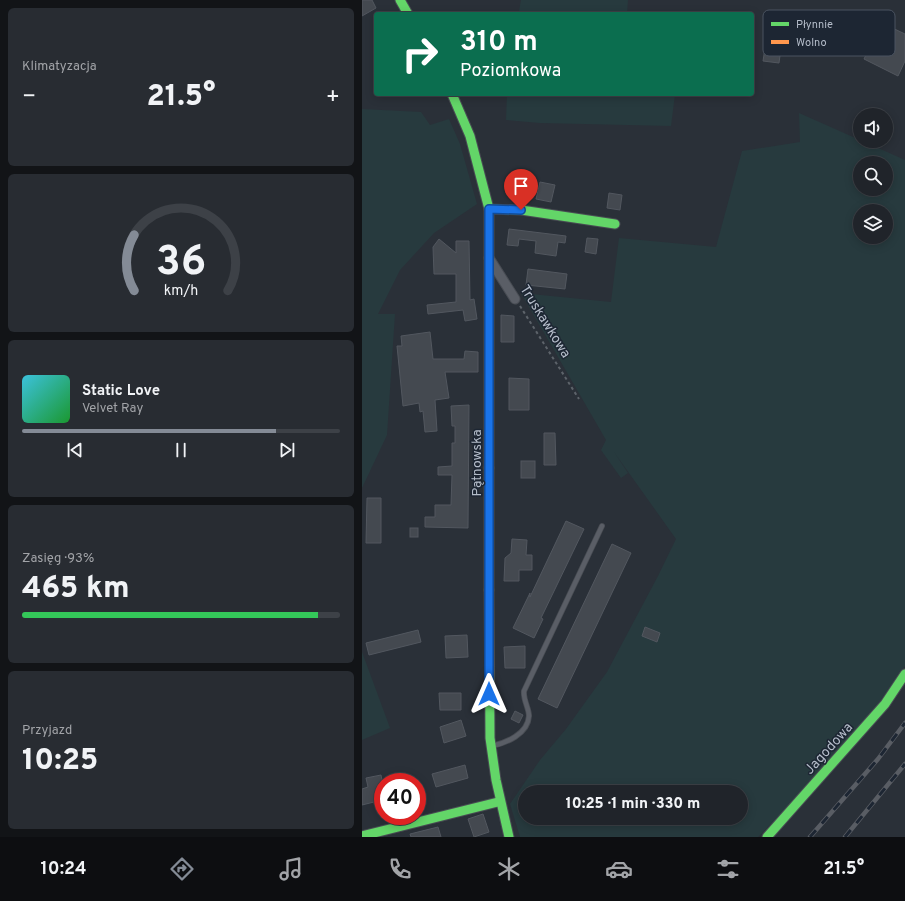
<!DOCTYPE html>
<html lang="pl">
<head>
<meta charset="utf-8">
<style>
  body { margin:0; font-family:Overpass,sans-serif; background:#282c32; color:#f1f3f6; height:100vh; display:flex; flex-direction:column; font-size:15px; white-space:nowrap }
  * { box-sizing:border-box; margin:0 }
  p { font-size:13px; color:#a2a4a8 }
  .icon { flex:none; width:22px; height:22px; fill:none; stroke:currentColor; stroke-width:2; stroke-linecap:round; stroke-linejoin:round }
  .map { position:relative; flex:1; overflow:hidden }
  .panel { display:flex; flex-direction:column; gap:8px; padding:8px; background:#121417; width:362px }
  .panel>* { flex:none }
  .hud { position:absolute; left:12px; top:12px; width:380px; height:84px; border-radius:4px; box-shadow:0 2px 10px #0003,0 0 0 1px #3d4147; background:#0b6e4f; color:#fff; overflow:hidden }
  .buttons { position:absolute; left:491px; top:108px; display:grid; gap:8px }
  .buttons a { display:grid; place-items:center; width:40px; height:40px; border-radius:50%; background:#20242a; box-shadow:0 2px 10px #0003,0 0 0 1px #3d4147; font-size:20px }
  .speed { position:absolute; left:12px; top:773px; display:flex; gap:8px; font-size:20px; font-weight:700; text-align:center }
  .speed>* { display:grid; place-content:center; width:52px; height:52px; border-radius:50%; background:#20242a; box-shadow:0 2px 10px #0003,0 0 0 1px #3d4147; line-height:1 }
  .speed .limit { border:6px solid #d22; background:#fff; color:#111 }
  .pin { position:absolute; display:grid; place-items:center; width:34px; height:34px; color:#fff; margin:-41px -17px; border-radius:50% 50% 50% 0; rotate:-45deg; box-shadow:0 0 4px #0007 }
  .pin .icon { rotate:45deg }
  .me { position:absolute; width:44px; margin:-22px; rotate:0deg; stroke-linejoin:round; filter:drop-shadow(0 0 3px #0008) }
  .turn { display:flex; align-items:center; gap:14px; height:84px; padding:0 20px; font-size:18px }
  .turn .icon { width:52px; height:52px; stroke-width:2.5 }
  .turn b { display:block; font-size:28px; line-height:34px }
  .big { font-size:30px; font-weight:800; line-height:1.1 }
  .panel .tile { flex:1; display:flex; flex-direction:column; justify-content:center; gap:6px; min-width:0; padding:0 14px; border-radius:6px; background:#282c32 }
  .panel .dial { align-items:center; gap:0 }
  .dial svg { height:104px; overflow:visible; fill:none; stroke:#3d4147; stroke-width:7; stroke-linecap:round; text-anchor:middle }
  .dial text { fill:#f1f3f6; stroke:none }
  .song { display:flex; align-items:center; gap:12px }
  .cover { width:48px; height:48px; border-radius:6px; background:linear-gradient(135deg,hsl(190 70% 55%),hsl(130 70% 35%)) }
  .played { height:4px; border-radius:2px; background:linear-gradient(90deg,#848b96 80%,#3d4147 80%) }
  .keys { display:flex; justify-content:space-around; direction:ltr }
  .heat { display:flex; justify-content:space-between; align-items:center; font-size:22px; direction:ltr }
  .charge { height:6px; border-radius:3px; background:linear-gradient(90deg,#34c759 93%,#3d4147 0) }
  .trip { position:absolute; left:156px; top:785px; width:230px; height:40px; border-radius:20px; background:#20242a; box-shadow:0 2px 10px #0003,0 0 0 1px #3d4147; font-weight:800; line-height:40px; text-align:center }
  .menu { display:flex; height:64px; justify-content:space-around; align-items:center; background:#0d0e11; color:#a2a4a8 }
  .menu .icon { width:28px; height:28px }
  .menu .current { color:#848b96 }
  .menu b { font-size:18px; color:#f1f3f6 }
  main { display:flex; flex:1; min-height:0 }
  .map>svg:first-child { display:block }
  .green { fill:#273a3e; fill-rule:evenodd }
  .building { fill:#444950; stroke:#52575f }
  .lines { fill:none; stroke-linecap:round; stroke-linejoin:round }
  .lane-casing { stroke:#484c53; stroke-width:6 }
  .street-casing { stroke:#484c53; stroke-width:11 }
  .fast-casing { stroke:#484c53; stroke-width:11 }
  .slow-casing { stroke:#484c53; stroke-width:11 }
  .path { stroke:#5d636a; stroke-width:2; stroke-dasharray:3 3; stroke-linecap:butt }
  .lane { stroke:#5a5e66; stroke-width:4.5 }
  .street { stroke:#5a5e66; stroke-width:9 }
  .fast { stroke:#63d668; stroke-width:9 }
  .slow { stroke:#ff974d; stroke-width:9 }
  .rail-casing { stroke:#595d64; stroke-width:4.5 }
  .rail { stroke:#1d2633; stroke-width:3; stroke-dasharray:9; stroke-linecap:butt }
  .route-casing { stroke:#114b97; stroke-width:10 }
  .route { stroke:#1a73e8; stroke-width:7 }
  .labels { text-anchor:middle; stroke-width:3; stroke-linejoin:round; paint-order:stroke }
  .street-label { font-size:14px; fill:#b4bcc9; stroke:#1d2633 }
  .key { fill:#1d2633; stroke:#4a5360; stroke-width:1 }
  .key-label { font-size:11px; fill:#b4bcc9 }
</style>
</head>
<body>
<main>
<section class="panel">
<div class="tile"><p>Klimatyzacja</p>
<div class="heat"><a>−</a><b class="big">21.5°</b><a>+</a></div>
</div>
<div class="tile dial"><svg viewBox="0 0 100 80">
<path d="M14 69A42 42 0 1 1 86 69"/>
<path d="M14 69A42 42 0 0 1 14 26" stroke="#848b96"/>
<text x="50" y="56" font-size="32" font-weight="700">36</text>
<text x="50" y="72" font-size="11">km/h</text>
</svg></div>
<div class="tile">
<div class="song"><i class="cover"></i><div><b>Static Love</b><p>Velvet Ray</p></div></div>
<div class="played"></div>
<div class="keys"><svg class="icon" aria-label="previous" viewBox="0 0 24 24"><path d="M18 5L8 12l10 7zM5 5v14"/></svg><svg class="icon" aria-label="pause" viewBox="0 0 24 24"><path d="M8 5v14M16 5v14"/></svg><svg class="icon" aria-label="next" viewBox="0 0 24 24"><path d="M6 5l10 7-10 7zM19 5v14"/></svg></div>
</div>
<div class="tile"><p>Zasięg · 93%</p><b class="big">465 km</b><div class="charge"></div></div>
<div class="tile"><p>Przyjazd</p><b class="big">10:25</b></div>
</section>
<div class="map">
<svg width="543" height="837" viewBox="0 0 543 837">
  <rect width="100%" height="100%" fill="#2a3038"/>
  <!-- green -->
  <g class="green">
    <path d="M159,0H266L265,14H172L157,11Z"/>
    <path d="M145,94H313L309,126L178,123L144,120Z"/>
    <path d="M0,109L59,112L68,125L87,119L98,144L115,204L72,233L38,270L16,314H33L25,435L0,488Z"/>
    <path d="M437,113L543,160V666C502,729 449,784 396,837H158L148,804L178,760L204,729L245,672L296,576L314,539L252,452L266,473L259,478L239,450L244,440L159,293L249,302L257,238L354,247L380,151L438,142ZM498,163H524V189H498ZM498,211H524V237H498ZM163,792H379V818H163Z"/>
    <path d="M0,652L28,728L0,740Z"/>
  </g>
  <!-- building -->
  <g class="building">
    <path d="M0,0H10L14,8L0,16Z"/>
    <path d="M408,17L421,19L418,36L426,37L425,49L419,48L417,63L401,61Z"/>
    <path d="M520,23L543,34V61L536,76L502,59Z"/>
    <path d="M178,182L193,185L189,202L174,199Z"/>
    <path d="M247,193L260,195L258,210L245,208Z"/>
    <path d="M147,229L204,236L203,243L196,242L194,256L173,253L174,241L157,239L156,246L145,245Z"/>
    <path d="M225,238L236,239L234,254L223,252Z"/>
    <path d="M77,239L94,253V241H107L108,300L112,299L115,319L103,321L101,310L66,314L65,305L94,302V274H72L71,247Z"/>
    <path d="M166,269L205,274L203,289L164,285Z"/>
    <path d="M139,315L152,316V342H139Z"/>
    <path d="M68,332L71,359H102L103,351L116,352V372H83L87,398L73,400L75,431L63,432L61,411L58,412L57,403L41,406L35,346H40L39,336Z"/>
    <path d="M147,378L167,379V410H147Z"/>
    <path d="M107,405L106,528L63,527V517H73V505H89L90,475H76V467L90,466V443H93V426H90L89,406Z"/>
    <path d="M182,433H193L194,465H182Z"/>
    <rect x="159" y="461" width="14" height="17"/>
    <path d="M5,498H19V543H4Z"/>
    <path d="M204,521L222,529L179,618L181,619L172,638L151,628L168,593V597Z"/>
    <rect x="48" y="528" width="8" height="9"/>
    <path d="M150,539L165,540L164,555H170V570H157V581H142L143,558L149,553Z"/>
    <path d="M250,544L269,553L195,708L176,699Z"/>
    <path d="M283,627L298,633L295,642L280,636Z"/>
    <path d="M56,630L59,642L7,655L4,643Z"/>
    <path d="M105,635L106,657L84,658L83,636Z"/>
    <path d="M163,646V668H143L142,647Z"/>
    <path d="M77,693H99V710H78Z"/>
    <path d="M153,711L161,715L157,723L149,719Z"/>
    <path d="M99,720L104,736L82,743L78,727Z"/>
    <path d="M103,765L106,778L74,787L70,774Z"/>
    <path d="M19,775L21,785V804L13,806L12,802L0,805V789L6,787L4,778Z"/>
    <path d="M121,814L127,832L112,837L106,819Z"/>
    <path d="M76,827L79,837H49L48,834Z"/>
  </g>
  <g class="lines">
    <defs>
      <path id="lane" d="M130,746C144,743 166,734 167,716C167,708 161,700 162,691L240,526"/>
      <path id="street" d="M127,258L153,299"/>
      <g id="fast">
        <path d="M38,0L46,14"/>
        <path d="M90,94L108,136L127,209V468"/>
        <path d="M127,209L159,210L253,224"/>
        <path d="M127,590L128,738L134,780L147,837"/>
        <path d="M0,836L136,802"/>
        <path d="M405,837L523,704L543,674"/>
      </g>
      <path id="slow" d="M127,468V590"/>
    </defs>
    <!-- lane casing -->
    <use href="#lane" class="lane-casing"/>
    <!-- street casing -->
    <use href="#street" class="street-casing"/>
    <!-- fast casing -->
    <use href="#fast" class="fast-casing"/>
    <!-- slow casing -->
    <use href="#slow" class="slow-casing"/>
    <!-- path -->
    <path class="path" d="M158,306L217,399"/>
    <!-- lane -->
    <use href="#lane" class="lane"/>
    <!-- street -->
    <use href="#street" class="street"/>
    <!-- fast -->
    <use href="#fast" class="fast"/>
    <!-- slow -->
    <use href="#slow" class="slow"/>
    <defs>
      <g id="rail">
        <path d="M448,837L516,759L543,723"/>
        <path d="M483,837L543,764"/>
      </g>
    </defs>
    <!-- rail casing -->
    <use href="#rail" class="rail-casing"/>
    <!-- rail -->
    <use href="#rail" class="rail"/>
  </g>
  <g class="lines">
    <defs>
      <path id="route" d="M127,694V209L159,210"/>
    </defs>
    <!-- route casing -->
    <use href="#route" class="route-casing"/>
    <!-- route -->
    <use href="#route" class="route"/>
  </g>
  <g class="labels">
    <!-- street labels -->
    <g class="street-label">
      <text transform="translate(184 321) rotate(58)" y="5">Truskawkowa</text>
      <text transform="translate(114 463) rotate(-90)" y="5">Pątnowska</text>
      <text transform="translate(466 748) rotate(-48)" y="5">Jagodowa</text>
    </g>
  </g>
  <!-- legend -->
  <rect x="401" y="10" width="132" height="46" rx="6" class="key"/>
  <rect x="409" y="22" width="18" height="4" fill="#63d668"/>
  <rect x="409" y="40" width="18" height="4" fill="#ff974d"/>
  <g class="key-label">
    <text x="434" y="28">Płynnie</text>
    <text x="434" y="46">Wolno</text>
  </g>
</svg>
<div class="buttons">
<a><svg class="icon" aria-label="sound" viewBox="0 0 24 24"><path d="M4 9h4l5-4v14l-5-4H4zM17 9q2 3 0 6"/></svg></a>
<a><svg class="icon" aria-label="search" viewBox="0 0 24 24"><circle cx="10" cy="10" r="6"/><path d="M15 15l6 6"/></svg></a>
<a><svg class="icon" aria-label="layers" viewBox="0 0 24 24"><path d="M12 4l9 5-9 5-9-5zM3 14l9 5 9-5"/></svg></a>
</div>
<div class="speed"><div class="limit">40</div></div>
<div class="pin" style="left:159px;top:210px;background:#d93025"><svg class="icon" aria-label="arrive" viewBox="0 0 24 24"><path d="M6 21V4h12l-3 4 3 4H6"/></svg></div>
<svg class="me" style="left:127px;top:694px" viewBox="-20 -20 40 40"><path d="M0-17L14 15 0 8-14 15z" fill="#1a73e8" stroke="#fff" stroke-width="4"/></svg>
<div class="trip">10:25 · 1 min · 330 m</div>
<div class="hud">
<div class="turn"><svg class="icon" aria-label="right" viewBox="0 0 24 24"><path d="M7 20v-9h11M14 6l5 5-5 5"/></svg><div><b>310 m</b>Poziomkowa</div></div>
</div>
</div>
</main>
<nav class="menu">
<b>10:24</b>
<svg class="icon current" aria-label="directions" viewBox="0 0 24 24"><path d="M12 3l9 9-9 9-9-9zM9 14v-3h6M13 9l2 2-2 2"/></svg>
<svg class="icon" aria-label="music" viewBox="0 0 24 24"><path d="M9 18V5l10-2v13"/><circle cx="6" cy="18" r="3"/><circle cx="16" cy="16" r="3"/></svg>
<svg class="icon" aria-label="phone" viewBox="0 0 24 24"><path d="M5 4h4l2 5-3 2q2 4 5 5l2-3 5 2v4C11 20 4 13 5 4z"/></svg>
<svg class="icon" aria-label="climate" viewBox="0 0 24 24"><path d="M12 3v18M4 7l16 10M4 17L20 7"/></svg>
<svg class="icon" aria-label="car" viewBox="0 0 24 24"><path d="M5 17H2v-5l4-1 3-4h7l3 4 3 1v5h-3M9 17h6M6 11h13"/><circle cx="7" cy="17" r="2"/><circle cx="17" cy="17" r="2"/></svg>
<svg class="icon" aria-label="filters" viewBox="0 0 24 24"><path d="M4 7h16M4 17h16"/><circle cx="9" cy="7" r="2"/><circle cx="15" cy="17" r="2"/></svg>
<b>21.5°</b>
</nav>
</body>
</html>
